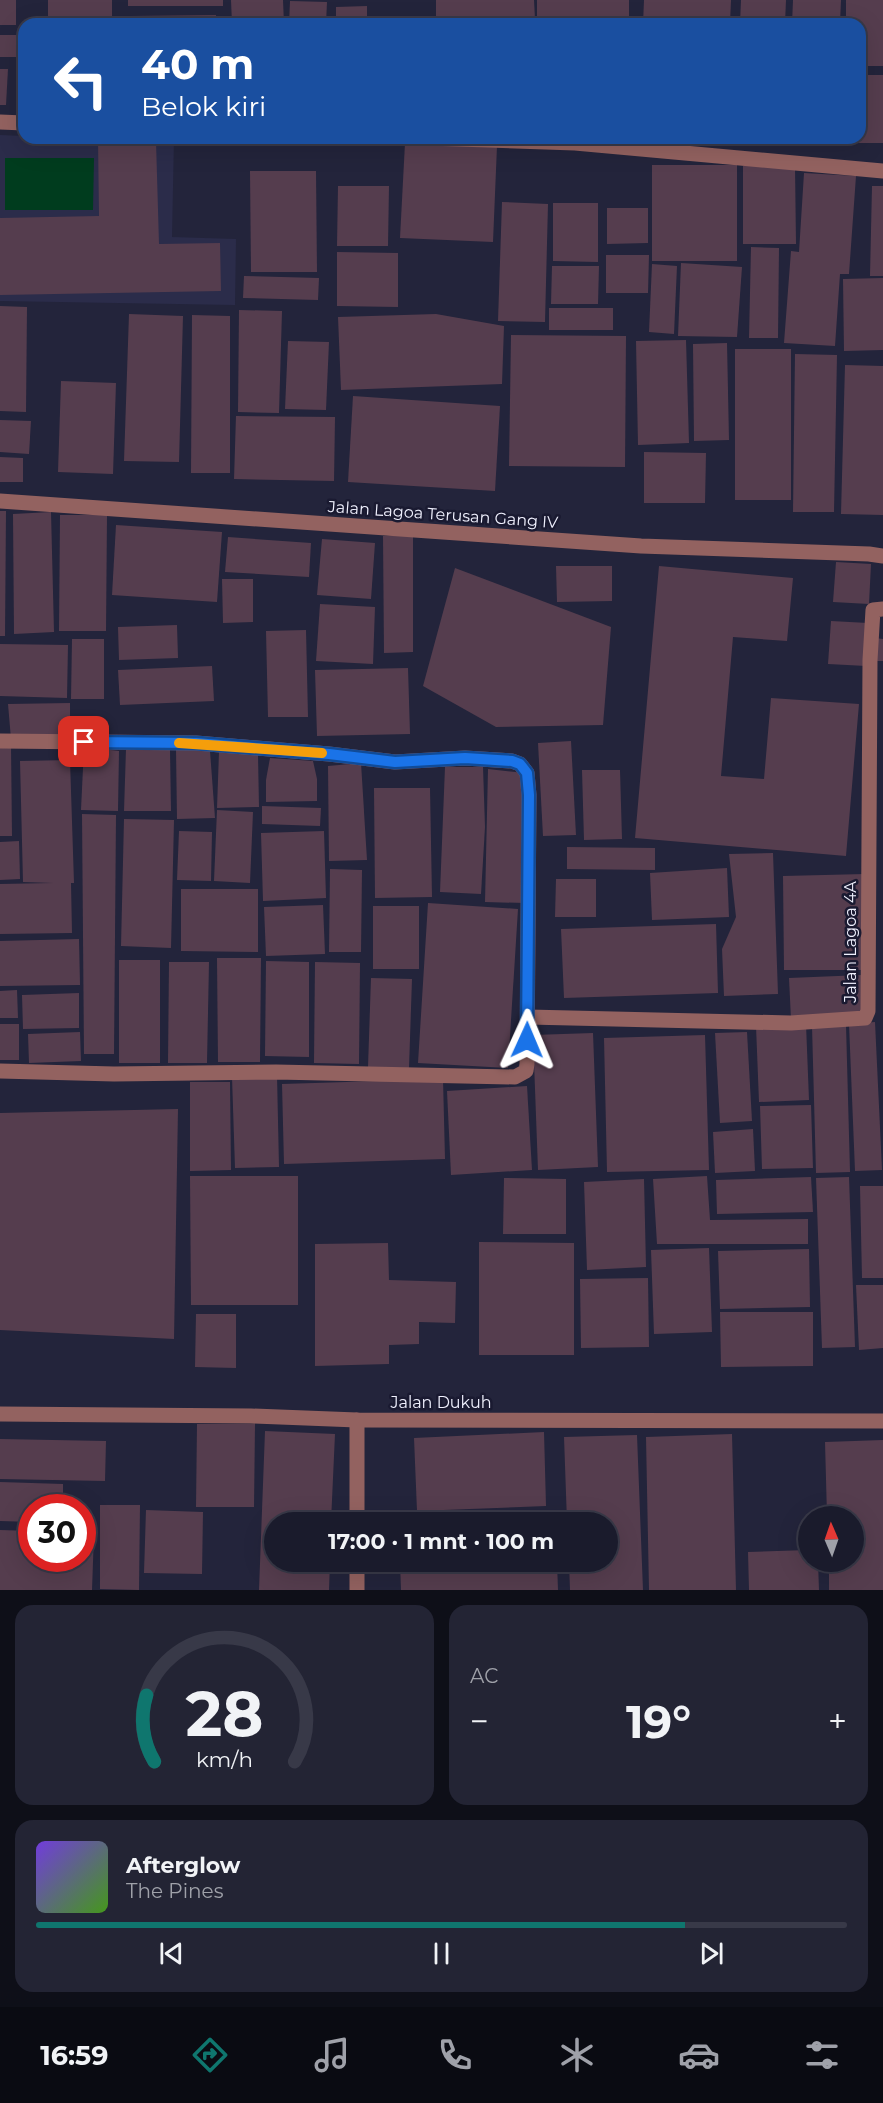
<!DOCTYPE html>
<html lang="id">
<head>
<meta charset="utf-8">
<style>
  body { margin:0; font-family:Montserrat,sans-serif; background:#232434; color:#f1f3f6; height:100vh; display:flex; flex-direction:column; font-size:22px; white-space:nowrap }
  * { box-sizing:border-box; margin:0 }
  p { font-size:20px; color:#9fa1a9 }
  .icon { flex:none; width:33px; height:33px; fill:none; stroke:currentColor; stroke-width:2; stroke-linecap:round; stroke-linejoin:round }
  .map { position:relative; height:1590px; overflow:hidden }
  .panel { display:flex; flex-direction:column; gap:15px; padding:15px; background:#0e0f18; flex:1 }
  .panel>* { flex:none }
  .hud { position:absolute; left:18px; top:18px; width:848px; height:126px; border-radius:18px; box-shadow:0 6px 24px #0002,0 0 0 2px #383948; background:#1a4fa0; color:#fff; overflow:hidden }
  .needle { width:39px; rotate:358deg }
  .buttons { position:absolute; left:798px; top:1506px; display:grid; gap:12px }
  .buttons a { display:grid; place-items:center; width:66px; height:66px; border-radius:50%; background:#1a1b2c; box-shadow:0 6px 24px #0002,0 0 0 2px #383948; font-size:30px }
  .speed { position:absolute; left:18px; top:1494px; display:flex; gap:12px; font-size:30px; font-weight:700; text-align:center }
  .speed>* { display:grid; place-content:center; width:78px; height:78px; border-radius:50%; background:#1a1b2c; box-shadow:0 6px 24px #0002,0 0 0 2px #383948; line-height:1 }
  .speed .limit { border:9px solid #d22; background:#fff; color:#111 }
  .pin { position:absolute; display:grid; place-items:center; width:51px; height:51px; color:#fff; margin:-26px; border-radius:12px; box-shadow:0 3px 9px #0006 }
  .me { position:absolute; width:66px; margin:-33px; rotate:1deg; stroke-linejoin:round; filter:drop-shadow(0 0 4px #0008) }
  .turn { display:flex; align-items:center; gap:21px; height:126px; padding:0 24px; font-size:27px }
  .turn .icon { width:78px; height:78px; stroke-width:2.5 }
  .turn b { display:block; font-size:42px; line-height:51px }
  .big { font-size:45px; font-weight:700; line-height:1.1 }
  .panel .tile { flex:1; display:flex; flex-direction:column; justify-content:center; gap:9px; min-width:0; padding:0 21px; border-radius:18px; background:#232434 }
  .panel .dial { align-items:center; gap:0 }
  .dial svg { height:156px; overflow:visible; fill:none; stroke:#383948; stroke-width:7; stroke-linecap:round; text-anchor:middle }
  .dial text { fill:#f1f3f6; stroke:none }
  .song { display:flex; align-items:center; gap:18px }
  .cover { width:72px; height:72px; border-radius:9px; background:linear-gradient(135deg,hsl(260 70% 55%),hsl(100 70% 35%)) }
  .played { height:6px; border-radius:3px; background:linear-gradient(90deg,#0f766e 80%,#383948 80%) }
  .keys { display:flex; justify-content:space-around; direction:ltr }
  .heat { display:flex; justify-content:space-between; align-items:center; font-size:33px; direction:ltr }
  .panel .tiles { flex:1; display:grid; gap:15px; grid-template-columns:1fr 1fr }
  .tile:last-child { grid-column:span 2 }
  .trip { position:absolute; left:264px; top:1512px; width:354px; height:60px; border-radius:30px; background:#1a1b2c; box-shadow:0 6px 24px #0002,0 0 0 2px #383948; font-weight:700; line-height:60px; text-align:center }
  .menu { display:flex; height:96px; justify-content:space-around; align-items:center; background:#0a0b12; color:#9fa1a9 }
  .menu .icon { width:42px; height:42px }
  .menu .active { color:#0f766e }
  .menu b { font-size:27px; color:#f1f3f6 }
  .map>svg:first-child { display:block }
  .built { fill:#2b2c4a }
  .pitch { fill:#003c1e }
  .building { fill:#553d4e }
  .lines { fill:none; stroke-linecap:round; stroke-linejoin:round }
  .minor { stroke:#936260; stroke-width:15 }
  .route-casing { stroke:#114b97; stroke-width:15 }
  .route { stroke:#1a73e8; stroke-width:10 }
  .slow { stroke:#f59e0b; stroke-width:10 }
  .labels { text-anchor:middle; stroke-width:5; stroke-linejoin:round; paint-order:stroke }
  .street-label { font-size:16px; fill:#f0f1fe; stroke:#1a1a31 }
</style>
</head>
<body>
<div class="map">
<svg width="883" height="1590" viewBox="0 0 883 1590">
  <rect width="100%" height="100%" fill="#23243b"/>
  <!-- built -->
  <path class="built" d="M0,135L24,136V138H174L172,237L236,239L235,305L0,301Z"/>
  <!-- pitch -->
  <path class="pitch" d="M5,158H94L93,210H5Z"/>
  <!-- building -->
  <g class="building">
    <rect x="0" y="0" width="16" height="25"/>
    <rect x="48" y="0" width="64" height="24"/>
    <rect x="128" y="0" width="95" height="6"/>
    <path d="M231,0H283L284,24H232Z"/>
    <path d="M436,0H534L535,19L436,20Z"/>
    <rect x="537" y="0" width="92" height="24"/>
    <path d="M644,0H731L730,24H643Z"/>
    <path d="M741,0H786L785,24H740Z"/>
    <path d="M793,0H841L840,24H792Z"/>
    <path d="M846,0H883V66H860V24H846Z"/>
    <path d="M290,1L327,2L326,24H289Z"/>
    <path d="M367,6V24H336V7Z"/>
    <path d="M216,15V24H129V16Z"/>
    <rect x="0" y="35" width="20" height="22"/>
    <path d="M0,69H8L6,105H0Z"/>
    <path d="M860,75H883V143H838V138H860Z"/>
    <path d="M98,139L156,141L159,244L220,243L221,291L0,295V218L99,216Z"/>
    <path d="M405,143L497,146L493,242L400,238Z"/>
    <rect x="652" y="165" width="85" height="96"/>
    <path d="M743,166H795L796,244H743Z"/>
    <path d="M250,171H316L317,272H251Z"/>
    <path d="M804,173L856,176L849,274H840L835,346L784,343L791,251L799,252Z"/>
    <path d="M338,186H389L388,246H337Z"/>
    <path d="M872,186H883V276H870Z"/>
    <path d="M502,202L548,204L545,322L498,321Z"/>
    <path d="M553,203H598V262L553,261Z"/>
    <path d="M607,208H648V243L607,244Z"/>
    <path d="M751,247L779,248L778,338H749Z"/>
    <path d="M337,252L398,253V307L337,306Z"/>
    <path d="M606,255H649L648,293H606Z"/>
    <path d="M681,263L742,267L737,337L678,336Z"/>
    <path d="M652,264L677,266L674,334L649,332Z"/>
    <path d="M552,266H599L598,304H551Z"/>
    <path d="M244,276L319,278L318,300L243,298Z"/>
    <path d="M883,278V350L844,351L843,279Z"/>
    <path d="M0,306L27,307L26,412L0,411Z"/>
    <rect x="549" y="308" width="64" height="22"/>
    <path d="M239,310L282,311L279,413L238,412Z"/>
    <path d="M129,314L183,316L179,462L124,461Z"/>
    <path d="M436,314L504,326L502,384L341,390L338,317Z"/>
    <path d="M192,315L230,316V473H191Z"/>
    <path d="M511,335L626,336L625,467L509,466Z"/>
    <path d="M686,340L689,443L638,445L636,341Z"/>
    <path d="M288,341L329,342L326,410L285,409Z"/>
    <path d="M727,343L729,440L694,441L693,344Z"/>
    <rect x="735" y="349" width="56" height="151"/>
    <path d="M795,354L837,355L834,512H793Z"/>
    <path d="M845,365L883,366V515L841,514Z"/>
    <path d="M61,381L116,383L113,474L58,472Z"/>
    <path d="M353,396L500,406L495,491L348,482Z"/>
    <path d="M236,416L335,417L334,481L234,479Z"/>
    <path d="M0,420L31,421L29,454L0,452Z"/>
    <path d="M644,452L706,453L705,503H644Z"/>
    <path d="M0,457L23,458V482H0Z"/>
    <path d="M0,511H6L5,636H0Z"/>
    <path d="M51,512L54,632L14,634L13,514Z"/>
    <path d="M60,515H107L106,631H59Z"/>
    <path d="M116,525L222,532L217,602L112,595Z"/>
    <path d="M413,535V652L384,653L383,536Z"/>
    <path d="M228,537L311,543L309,577L225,572Z"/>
    <path d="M322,539L375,543L371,599L317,595Z"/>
    <path d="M836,562L871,564L869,604L833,602Z"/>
    <path d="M556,566H612V601L557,602Z"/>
    <path d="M659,566L793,578L787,641L733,637L721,776L764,779L771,698L859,704L846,856L635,838Z"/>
    <path d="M455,568L611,627L603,725L496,727L423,686Z"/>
    <path d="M222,579H253V622L223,623Z"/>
    <path d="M320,604L375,607L373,664L316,661Z"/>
    <path d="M831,621L868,623L866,666L828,664Z"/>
    <path d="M177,625L178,658L119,660L118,627Z"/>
    <path d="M306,630L308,717H268L266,631Z"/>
    <path d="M875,638L883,639V661H875Z"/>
    <path d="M72,639H104V699H71Z"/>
    <path d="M0,644L68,645L67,698L0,696Z"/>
    <path d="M212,666L214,701L120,705L118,670Z"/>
    <path d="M408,668L410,734L317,736L315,670Z"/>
    <path d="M70,703V736L11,739L8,704Z"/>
    <path d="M571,741L576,835L543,836L538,743Z"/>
    <path d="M11,745L12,836H0V746Z"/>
    <path d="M84,747L119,751L118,811L81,810Z"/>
    <path d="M126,749H170L171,811H124Z"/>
    <path d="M176,749L210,751L215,818L177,819Z"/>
    <path d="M219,752L258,755L259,807L217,808Z"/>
    <path d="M270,758L313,761L317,779V801L266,802V780Z"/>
    <path d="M70,760L74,883H71L72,933L0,934V884L53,883L23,882L20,761Z"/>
    <path d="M361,763L367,860L329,861L328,766Z"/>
    <path d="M445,767H483L485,827L481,894L440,892Z"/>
    <path d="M488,769L525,773V903L485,902Z"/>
    <path d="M582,770H620L622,839L584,840Z"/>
    <path d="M374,788H430L432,897L375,898Z"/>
    <path d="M262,806L321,808L320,826L262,824Z"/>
    <path d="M217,810L253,812L250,883L214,881Z"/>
    <path d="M82,814L116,815L114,1054H84Z"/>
    <path d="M124,819L174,820L171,948L121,946Z"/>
    <path d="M179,831L212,832L211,881L177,880Z"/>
    <path d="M324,831L326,898L263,901L261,833Z"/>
    <path d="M19,841L20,879L0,880V842Z"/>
    <path d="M567,847L655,848V870L567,869Z"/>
    <path d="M773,853L778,994L724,996L722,949L736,917L729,854Z"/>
    <path d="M727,868L729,917L652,920L650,873Z"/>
    <path d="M330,869L362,870L361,952H329Z"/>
    <path d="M865,874L866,970H784L783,876Z"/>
    <path d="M556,879H596V917H555Z"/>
    <path d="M181,889H258V952L181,951Z"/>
    <path d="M428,903L518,909L508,1068L418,1063Z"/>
    <path d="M323,905L325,954L266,956L264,907Z"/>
    <rect x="373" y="906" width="46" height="63"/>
    <path d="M716,924L718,993L564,998L561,929Z"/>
    <path d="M79,939L80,985L0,986V941Z"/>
    <path d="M217,958H261L260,1062H218Z"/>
    <rect x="119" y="960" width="41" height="103"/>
    <path d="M266,961L309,962V1057L265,1056Z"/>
    <path d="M169,962H209L207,1063H168Z"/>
    <path d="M315,962L360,963L359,1064L314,1063Z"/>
    <path d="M862,975L864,1016L791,1019L789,978Z"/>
    <path d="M371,978L412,979L409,1068L368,1067Z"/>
    <path d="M17,990L18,1018H0V991Z"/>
    <path d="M79,993V1028L23,1029L22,995Z"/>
    <path d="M875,1022L882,1170L855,1171L849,1024Z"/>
    <rect x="0" y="1024" width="19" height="36"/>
    <path d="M806,1024L809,1100L759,1102L756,1026Z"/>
    <path d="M846,1025L850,1172L816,1173L812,1026Z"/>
    <path d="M80,1032L81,1061L29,1063L28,1034Z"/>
    <path d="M747,1032L752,1121L720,1123L715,1033Z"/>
    <path d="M593,1033L598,1167L538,1170L533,1035Z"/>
    <path d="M705,1035L709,1170L607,1172L604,1038Z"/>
    <path d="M277,1075L279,1167L235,1168L232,1077Z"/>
    <path d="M443,1079L445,1159L284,1164L282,1084Z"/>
    <path d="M190,1082H230L231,1170L190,1171Z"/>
    <path d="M527,1086L532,1170L451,1175L447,1091Z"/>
    <path d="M811,1105L813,1168L762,1169L760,1106Z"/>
    <path d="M178,1109L174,1339L0,1330V1113Z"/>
    <path d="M753,1129L755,1171L715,1173L713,1132Z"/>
    <path d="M190,1176H298V1305H191Z"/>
    <path d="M707,1176L710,1220L808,1219V1244H657L653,1179Z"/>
    <path d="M811,1177L813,1212L717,1214L716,1180Z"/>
    <path d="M849,1177L855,1347L822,1348L816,1178Z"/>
    <path d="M504,1178L566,1179V1234H503Z"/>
    <path d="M644,1179L646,1267L587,1270L584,1182Z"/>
    <path d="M860,1186H883V1278H862Z"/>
    <path d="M479,1242L574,1243V1355H479Z"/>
    <path d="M388,1243L389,1280L456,1282L455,1323L419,1322V1344L389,1345V1364L315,1366V1244Z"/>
    <path d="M709,1248L712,1332L654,1334L651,1250Z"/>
    <path d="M809,1249L810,1307L720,1309L718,1251Z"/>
    <path d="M648,1278L649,1347L581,1348L580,1279Z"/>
    <path d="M856,1285H883V1348L859,1350Z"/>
    <path d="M720,1312H813V1366L721,1367Z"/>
    <path d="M196,1314H236V1368L195,1367Z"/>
    <path d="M197,1424H255L254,1507H196Z"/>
    <path d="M265,1431L335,1434L331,1522H274V1562H330L329,1590H259Z"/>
    <path d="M544,1432L546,1506L417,1511L414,1438Z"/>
    <path d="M732,1434L736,1590H649L646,1437Z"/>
    <path d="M637,1435L643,1590H570L569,1562H608V1522H567L564,1437Z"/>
    <path d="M0,1439L106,1441L105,1481L0,1479Z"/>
    <path d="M883,1440V1590H829V1562H854V1516H827L825,1442Z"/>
    <path d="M0,1482L63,1484V1508H32V1522L0,1521Z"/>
    <path d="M100,1505H140L139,1590L100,1589Z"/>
    <path d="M146,1510L203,1512L202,1574L144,1573Z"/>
    <path d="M556,1513V1522H399V1518Z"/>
    <path d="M0,1530L32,1531V1558H82V1534H94L92,1590H0Z"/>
    <path d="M808,1550V1562H818L819,1590H749L748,1552Z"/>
    <path d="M400,1562H557L558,1590H401Z"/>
  </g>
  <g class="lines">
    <!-- minor -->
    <g class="minor">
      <path d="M0,122L24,123"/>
      <path d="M428,138L575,143L883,171"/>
      <path d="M0,501L641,546L869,554L883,556"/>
      <path d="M0,741L196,743L329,754L395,762L465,758L512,761L520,764L527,773L529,795L527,1064L526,1071L515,1077L276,1072L114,1074L0,1071"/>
      <path d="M528,1017L791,1023L865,1018L868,1011L870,660L873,610L883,609"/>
      <path d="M0,1414L251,1416L357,1420L883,1421"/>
      <path d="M357,1522V1420"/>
      <path d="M357,1590V1562"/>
    </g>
  </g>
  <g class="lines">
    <defs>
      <path id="route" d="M84,742L196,743L329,754L395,762L465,758L512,761L520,764L527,773L529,795L527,1040"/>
    </defs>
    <!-- route casing -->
    <use href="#route" class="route-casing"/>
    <!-- route -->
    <use href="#route" class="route"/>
    <!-- slow -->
    <path class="slow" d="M179,743L322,753"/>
  </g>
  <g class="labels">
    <!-- street labels -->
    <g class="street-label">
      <text transform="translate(443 514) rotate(4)" y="6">Jalan Lagoa Terusan Gang IV</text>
      <text transform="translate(850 942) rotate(-90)" y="6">Jalan Lagoa 4A</text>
      <text x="441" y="1408">Jalan Dukuh</text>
    </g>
  </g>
</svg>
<div class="buttons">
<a><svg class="needle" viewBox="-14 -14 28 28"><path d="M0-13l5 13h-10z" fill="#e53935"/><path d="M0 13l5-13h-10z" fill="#9fa1a9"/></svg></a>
</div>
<div class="speed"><div class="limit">30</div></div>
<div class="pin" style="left:84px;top:742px;background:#d93025"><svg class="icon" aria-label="arrive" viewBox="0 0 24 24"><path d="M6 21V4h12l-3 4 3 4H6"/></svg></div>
<svg class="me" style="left:527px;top:1040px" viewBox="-20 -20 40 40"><path d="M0-17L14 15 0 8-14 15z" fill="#1a73e8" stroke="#fff" stroke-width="4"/></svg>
<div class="trip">17:00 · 1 mnt · 100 m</div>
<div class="hud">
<div class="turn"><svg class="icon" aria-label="left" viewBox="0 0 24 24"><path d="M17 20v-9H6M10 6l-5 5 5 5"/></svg><div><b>40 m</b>Belok kiri</div></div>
</div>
</div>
<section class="panel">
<div class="tiles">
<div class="tile dial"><svg viewBox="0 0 100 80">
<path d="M14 69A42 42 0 1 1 86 69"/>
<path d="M14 69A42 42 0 0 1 10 35" stroke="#0f766e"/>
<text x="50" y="56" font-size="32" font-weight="700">28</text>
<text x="50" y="72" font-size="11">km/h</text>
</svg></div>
<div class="tile"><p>AC</p>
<div class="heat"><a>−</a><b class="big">19°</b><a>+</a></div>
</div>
<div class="tile">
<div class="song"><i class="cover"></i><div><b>Afterglow</b><p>The Pines</p></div></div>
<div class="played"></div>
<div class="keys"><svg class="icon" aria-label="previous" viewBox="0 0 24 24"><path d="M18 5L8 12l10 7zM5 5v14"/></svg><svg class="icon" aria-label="pause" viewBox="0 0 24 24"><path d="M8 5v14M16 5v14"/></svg><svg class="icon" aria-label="next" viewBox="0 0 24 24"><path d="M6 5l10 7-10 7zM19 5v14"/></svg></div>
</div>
</div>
</section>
<nav class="menu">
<b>16:59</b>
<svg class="icon active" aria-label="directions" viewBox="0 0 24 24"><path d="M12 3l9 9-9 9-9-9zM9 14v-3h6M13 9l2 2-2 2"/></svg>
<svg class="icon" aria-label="music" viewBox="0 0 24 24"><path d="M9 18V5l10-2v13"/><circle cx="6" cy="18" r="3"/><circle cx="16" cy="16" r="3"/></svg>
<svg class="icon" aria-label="phone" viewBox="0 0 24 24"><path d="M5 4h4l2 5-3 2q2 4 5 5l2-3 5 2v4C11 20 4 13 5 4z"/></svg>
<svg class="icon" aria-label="climate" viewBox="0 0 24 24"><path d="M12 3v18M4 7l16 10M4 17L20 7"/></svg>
<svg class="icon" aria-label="car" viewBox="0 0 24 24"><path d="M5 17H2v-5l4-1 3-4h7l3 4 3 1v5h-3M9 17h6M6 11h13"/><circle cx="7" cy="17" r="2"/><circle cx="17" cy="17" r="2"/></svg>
<svg class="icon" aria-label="filters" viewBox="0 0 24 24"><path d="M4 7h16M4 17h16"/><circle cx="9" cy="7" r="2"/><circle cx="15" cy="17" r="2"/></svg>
</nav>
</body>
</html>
